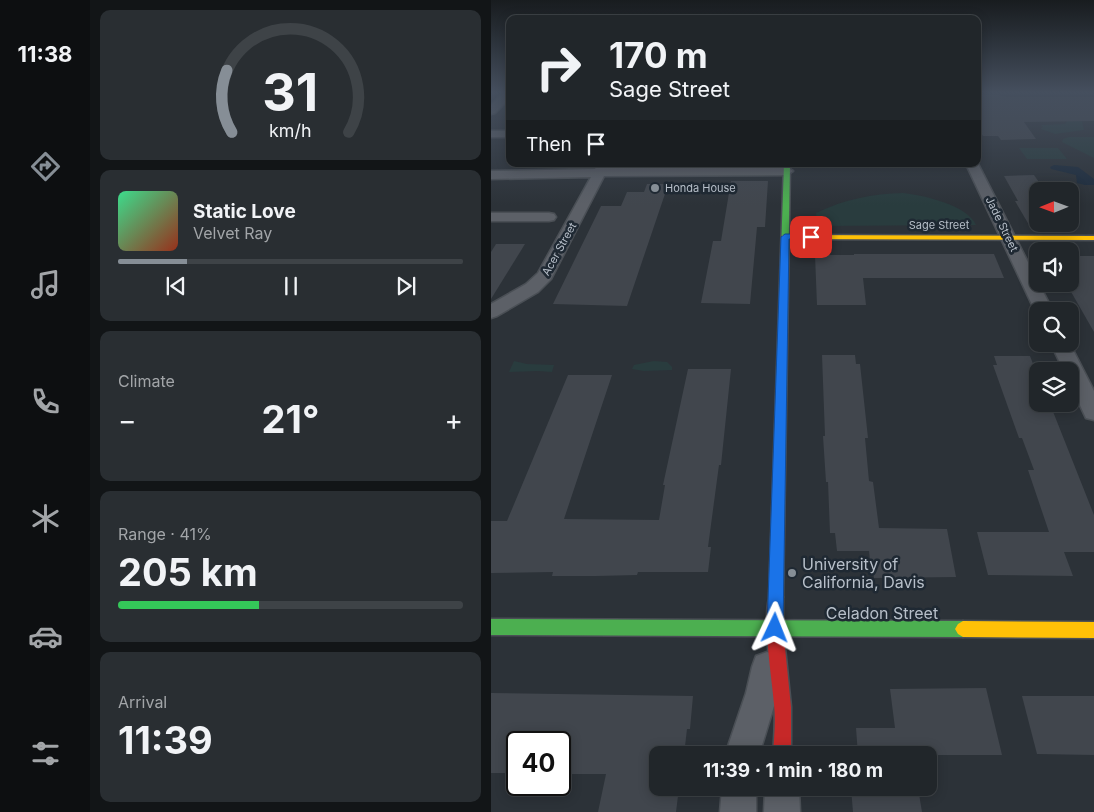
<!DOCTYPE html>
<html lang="en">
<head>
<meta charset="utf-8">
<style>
  body { margin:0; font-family:Inter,sans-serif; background:#292e32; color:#f1f3f6; height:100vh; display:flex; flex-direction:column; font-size:19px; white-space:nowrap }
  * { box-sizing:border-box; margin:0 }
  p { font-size:16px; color:#a2a5a8 }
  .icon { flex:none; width:28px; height:28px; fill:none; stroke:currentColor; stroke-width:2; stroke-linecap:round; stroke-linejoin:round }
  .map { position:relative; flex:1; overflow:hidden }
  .sheet { display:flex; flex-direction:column; gap:10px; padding:10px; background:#121517; width:401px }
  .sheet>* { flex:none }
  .guide { position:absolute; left:15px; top:15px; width:475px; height:152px; border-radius:10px; box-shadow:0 2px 12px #0003,0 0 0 1px #3e4347; background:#21262a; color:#f1f3f6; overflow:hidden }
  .needle { width:32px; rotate:269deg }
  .fabs { position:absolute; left:538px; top:182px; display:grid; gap:10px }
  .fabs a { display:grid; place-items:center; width:50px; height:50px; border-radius:10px; background:#21262a; box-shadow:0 2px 12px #0003,0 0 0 1px #3e4347; font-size:25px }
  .speed { position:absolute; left:15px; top:731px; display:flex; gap:10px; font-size:25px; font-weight:700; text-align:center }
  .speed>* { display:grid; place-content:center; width:65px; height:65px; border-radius:50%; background:#21262a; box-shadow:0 2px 12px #0003,0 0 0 1px #3e4347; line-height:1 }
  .speed .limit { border:2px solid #111; border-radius:8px; background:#fff; color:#111 }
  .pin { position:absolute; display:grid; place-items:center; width:42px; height:42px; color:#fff; margin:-21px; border-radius:10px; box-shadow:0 2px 8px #0006 }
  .me { position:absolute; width:55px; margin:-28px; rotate:2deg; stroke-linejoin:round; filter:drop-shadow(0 0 4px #0008) }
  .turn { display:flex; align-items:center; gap:18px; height:105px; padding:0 20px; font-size:22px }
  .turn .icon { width:65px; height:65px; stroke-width:2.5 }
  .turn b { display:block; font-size:35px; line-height:42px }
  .then { display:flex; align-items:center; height:48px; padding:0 20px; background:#0003; gap:10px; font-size:19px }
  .big { font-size:38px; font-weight:700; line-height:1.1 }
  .sheet .card { flex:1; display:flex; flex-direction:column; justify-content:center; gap:8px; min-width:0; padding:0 18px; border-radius:10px; background:#292e32 }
  .sheet .dial { align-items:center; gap:0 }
  .dial svg { height:130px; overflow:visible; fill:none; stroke:#3e4347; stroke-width:7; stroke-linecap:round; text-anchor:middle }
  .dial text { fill:#f1f3f6; stroke:none }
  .song { display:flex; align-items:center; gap:15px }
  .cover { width:60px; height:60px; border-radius:8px; background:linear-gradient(135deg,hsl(150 70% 55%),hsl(10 70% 35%)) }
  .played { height:5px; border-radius:2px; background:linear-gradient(90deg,#868e96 20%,#3e4347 20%) }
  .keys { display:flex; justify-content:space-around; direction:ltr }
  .heat { display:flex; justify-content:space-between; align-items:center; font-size:28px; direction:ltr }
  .charge { height:8px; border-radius:4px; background:linear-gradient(90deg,#34c759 41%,#3e4347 0) }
  .trip { position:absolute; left:158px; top:746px; width:288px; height:50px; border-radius:10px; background:#21262a; box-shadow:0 2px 12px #0003,0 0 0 1px #3e4347; font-weight:700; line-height:50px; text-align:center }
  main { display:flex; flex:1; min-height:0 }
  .tabs { display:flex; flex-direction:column; width:90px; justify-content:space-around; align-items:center; background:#0d0f11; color:#a2a5a8 }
  .tabs .icon { width:35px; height:35px }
  .tabs .on { color:#868e96 }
  .tabs b { font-size:22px; color:#f1f3f6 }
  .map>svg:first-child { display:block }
  .green { fill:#293c3e }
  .water { fill:#1c2b3c }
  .building { fill:#41464d }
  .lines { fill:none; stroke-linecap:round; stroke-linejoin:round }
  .street-casing { stroke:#4a4f55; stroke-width:3 }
  .fast-casing { stroke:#4a4f55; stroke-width:3 }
  .slow-casing { stroke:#4a4f55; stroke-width:3 }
  .jam-casing { stroke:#4a4f55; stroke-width:3 }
  .street { fill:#5c6067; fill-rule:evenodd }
  .fast { fill:#4caf50; fill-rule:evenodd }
  .slow { fill:#ffc107; fill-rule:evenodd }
  .jam { fill:#c62828; fill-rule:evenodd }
  .route { fill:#1a73e8; stroke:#114b97 }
  .poi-dot { fill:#868e96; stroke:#1f2933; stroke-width:2 }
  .labels { text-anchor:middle; stroke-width:5; stroke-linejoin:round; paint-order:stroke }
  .far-poi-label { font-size:11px; fill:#b7bfc9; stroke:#1f2933; text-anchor:start }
  .far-street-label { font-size:11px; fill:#b7bfc9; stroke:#1f2933 }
  .near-poi-label { font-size:16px; fill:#b7bfc9; stroke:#1f2933; text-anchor:start }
  .near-street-label { font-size:16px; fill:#b7bfc9; stroke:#1f2933 }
</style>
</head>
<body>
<main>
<nav class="tabs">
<b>11:38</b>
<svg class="icon on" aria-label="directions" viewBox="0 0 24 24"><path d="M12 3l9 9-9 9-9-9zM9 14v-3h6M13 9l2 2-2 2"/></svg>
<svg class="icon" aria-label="music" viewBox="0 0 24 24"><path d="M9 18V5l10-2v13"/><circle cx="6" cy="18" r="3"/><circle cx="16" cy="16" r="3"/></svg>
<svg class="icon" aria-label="phone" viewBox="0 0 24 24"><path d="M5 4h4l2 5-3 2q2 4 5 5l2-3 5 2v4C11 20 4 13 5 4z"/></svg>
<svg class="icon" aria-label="climate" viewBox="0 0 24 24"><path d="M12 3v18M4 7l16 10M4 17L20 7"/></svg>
<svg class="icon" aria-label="car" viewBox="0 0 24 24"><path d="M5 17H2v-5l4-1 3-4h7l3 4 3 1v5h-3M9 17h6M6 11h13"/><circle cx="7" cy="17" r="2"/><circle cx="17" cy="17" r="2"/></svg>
<svg class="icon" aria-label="filters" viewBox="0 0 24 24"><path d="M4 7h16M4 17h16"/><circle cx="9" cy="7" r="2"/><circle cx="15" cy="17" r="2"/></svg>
</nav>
<section class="sheet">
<div class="card dial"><svg viewBox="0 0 100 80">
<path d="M14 69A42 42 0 1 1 86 69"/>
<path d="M14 69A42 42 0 0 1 11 31" stroke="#868e96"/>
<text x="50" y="56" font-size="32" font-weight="700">31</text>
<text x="50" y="72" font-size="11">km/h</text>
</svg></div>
<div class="card">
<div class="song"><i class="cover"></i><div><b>Static Love</b><p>Velvet Ray</p></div></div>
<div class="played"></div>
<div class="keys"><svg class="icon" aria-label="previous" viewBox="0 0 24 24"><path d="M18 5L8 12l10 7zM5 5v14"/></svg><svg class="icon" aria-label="pause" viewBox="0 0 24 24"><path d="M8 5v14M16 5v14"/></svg><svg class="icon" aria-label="next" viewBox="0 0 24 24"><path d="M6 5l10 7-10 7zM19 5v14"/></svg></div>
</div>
<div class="card"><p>Climate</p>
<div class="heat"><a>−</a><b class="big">21°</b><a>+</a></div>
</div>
<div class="card"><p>Range · 41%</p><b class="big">205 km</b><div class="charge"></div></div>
<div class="card"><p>Arrival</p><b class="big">11:39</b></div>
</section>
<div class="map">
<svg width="603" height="812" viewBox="0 0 603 812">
  <rect width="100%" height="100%" fill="#2c3238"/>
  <!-- green -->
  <g class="green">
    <path d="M579,117L591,121L593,130L564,134L550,129L552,127L550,125L574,124Z"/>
    <path d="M578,137H603V158L571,142L572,139Z"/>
    <path d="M528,148H567L576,159H536Z"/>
    <path d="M412,193C432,195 476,205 485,225L326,226L325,213C354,199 381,194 412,193Z"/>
    <path d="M23,361L36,364L63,365L61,372L47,371L18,372Z"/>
    <path d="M163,361L176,362L181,367V370L153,371L141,369L143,365Z"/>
  </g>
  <!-- water -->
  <path class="water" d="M563,165L587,167L603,179V185H594L586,183L585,175L560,169L559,167Z"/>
  <!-- building -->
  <g class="building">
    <path d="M486,95H507L516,97H603V121L533,122L545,139L510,140L507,136H492L486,127Z"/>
    <path d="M543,175L554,191H546V230H541L524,201H527L513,176Z"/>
    <path d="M240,181H277L274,227H266L259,304L210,303L222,241H230Z"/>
    <path d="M156,184H174L173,188H176L136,306L62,304L110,206H130L136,192H153Z"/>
    <path d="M5,244H34L0,299V252Z"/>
    <path d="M363,254H503L513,278H372L375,305H326L324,255H363Z"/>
    <path d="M579,256H603V332L579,290Z"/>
    <path d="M331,355H364L365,364H369L377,438H374L378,481L382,482L388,528L456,529L465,577L383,578L382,571H380L378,551H346L344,533H339L337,482H335L332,436H334Z"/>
    <path d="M503,356H539L546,374V404H559L603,515V552H573L582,576L497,575L486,532H558L537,470H543L531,438H528L502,365H506Z"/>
    <path d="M197,369H240L230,465H228L217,547H220L217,572H147L146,575L105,576H61L62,572L0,573V521H16L77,375H121L73,519L168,520L174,485H172Z"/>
    <path d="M495,688L511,755H367L365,728H404L399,689Z"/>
    <path d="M0,693L202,696L199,729H196L193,755H166V788H188L185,812H107L115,774H69V742H26V773H0Z"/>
    <path d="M531,696H603V755L546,754Z"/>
    <path d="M360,788H427L431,812H362Z"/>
  </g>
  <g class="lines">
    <defs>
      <g id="street">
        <path d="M13,92H19V98L4,113L0,114V105Z"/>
        <rect x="0" y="131" width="19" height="6"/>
        <path d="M486,162L546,280V284H548L562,311H546V314L544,311L475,164Z"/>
        <path d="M107,164H119L117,168L296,167L302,171L296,175L113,176L60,279L47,292L6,316L0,318V304L35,284L47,273L100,177L0,179V171L104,169Z"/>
        <path d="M0,213H58L63,214L65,217L63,220L58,221H0Z"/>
        <path d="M560,344H579L603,391V420L595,418L579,384V371H573Z"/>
        <path d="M276,652L287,656L291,667L287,693L268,755H234L255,693L261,667L265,656Z"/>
        <path d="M231,788H265V812H229Z"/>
        <path d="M274,788H308L309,812H273Z"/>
      </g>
      <g id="fast">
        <path d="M293,164H299L292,597L290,602L285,604L280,602L278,597Z"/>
        <path d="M0,619L472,621L477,624L480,629L477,634L472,637L0,635Z"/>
      </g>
      <g id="slow">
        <path d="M291,235L603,236V240L294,239H291Z"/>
        <path d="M472,621L603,622V638L472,637L467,634L464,629L467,624Z"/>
      </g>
      <path id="jam" d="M285,590L290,592L292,597V628L300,707V755H282C283,738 285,721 283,704C281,678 270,615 280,592Z"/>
    </defs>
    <!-- street casing -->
    <use href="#street" class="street-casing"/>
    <!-- fast casing -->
    <use href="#fast" class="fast-casing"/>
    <!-- slow casing -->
    <use href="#slow" class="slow-casing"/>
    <!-- jam casing -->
    <use href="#jam" class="jam-casing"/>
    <!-- street -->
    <use href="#street" class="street"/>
    <!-- fast -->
    <use href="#fast" class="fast"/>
    <!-- slow -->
    <use href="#slow" class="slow"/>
    <!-- jam -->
    <use href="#jam" class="jam"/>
  </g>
  <!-- sky -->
  <linearGradient id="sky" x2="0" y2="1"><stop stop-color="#181c1f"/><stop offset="0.45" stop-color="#454f5e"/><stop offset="1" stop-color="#454f5e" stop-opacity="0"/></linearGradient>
  <rect width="603" height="205" fill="url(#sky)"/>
  <!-- route -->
  <path class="route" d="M320,234L323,235V238L298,239L292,628L290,633L284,636L278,633L276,628L290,237L294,234Z"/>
  <!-- markers -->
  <g class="poi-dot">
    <circle cx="164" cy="188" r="5"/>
    <circle cx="301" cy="573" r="5"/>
  </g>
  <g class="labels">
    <!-- far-poi labels -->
    <g class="far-poi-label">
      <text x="174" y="192">Honda House</text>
    </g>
    <!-- far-street labels -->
    <g class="far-street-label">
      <text transform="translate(511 224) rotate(64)" y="4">Jade Street</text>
      <text x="448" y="229">Sage Street</text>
      <text transform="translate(68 249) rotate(-61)" y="4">Acer Street</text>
    </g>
    <!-- near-poi labels -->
    <g class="near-poi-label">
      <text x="311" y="570">University of<tspan x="311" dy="18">California, Davis</tspan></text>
    </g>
    <!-- near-street labels -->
    <g class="near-street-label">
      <text x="391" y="619">Celadon Street</text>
    </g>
  </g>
</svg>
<div class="fabs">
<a><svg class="needle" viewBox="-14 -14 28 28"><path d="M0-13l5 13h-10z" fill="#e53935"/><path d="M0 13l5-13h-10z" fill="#a2a5a8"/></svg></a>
<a><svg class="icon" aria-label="sound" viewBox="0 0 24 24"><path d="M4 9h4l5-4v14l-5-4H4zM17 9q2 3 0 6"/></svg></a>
<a><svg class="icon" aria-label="search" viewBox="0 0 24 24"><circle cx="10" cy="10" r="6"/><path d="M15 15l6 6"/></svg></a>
<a><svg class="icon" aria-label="layers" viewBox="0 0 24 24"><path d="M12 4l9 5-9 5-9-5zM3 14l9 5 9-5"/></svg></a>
</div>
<div class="speed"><div class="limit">40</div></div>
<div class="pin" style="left:320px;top:237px;background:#d93025"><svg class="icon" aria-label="arrive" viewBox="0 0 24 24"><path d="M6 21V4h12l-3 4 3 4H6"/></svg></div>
<svg class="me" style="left:284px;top:628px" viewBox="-20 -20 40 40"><path d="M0-17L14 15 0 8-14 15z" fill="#1a73e8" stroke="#fff" stroke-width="4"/></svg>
<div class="trip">11:39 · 1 min · 180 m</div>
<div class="guide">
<div class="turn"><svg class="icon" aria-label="right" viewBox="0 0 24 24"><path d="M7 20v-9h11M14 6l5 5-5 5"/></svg><div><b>170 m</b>Sage Street</div></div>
<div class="then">Then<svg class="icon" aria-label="arrive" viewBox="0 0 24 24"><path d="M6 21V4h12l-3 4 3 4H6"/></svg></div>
</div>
</div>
</main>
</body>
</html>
